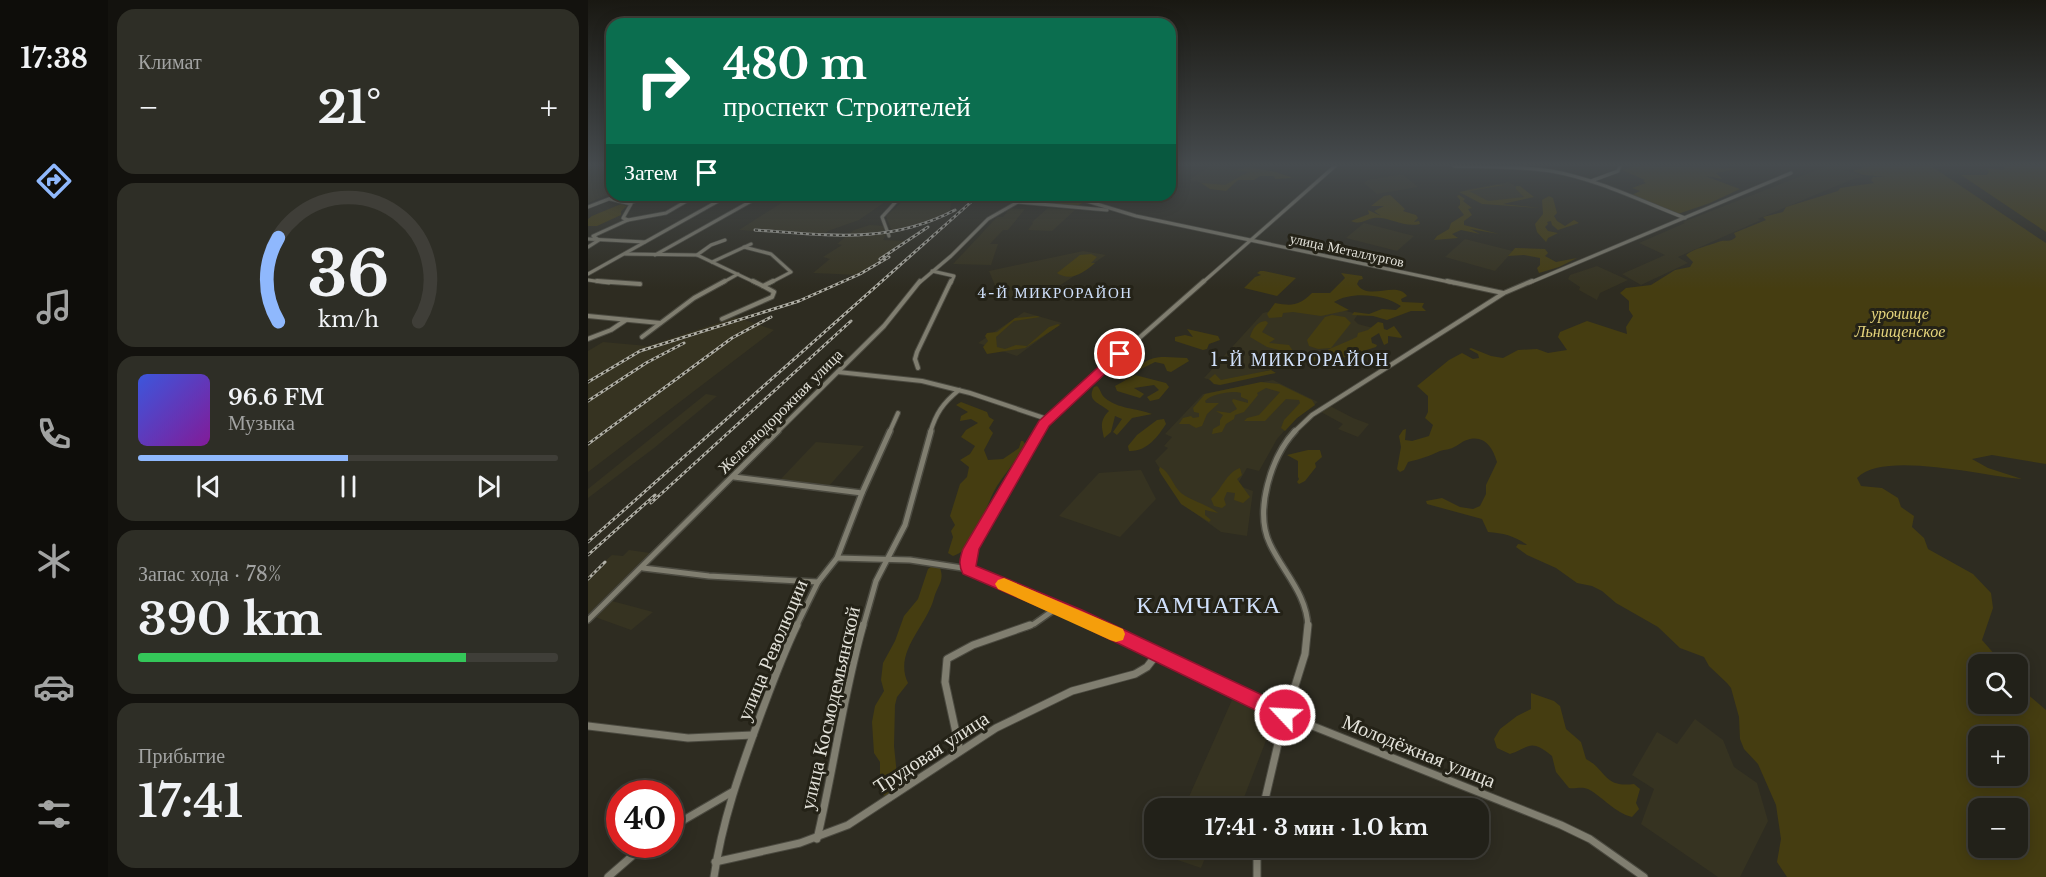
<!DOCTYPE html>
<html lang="ru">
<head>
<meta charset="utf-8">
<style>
  body { margin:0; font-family:"Libre Baskerville",serif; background:#2e2e26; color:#f1f3f6; height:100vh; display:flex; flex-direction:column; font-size:22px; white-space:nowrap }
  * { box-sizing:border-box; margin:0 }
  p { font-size:20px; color:#a2a3a2 }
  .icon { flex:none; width:33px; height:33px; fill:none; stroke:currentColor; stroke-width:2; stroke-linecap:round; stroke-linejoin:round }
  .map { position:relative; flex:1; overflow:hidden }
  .sheet { display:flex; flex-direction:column; gap:9px; padding:9px; background:#13120e; width:480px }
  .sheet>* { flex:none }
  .guide { position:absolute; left:18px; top:18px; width:570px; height:183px; border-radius:18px; box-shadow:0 3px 15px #0003,0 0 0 2px #3f3e38; background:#0b6e4f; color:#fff; overflow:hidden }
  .controls { position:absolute; left:1380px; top:654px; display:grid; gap:12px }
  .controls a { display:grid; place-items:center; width:60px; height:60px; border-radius:12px; background:#222119; box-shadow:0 3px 15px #0003,0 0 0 2px #3f3e38; font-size:30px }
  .speed { position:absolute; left:18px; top:780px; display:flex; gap:12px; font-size:30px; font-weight:700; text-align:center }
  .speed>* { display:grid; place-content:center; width:78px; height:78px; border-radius:50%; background:#222119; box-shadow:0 3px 15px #0003,0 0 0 2px #3f3e38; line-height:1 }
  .speed .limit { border:9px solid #d22; background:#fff; color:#111 }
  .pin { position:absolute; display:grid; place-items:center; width:51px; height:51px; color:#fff; margin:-26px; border:3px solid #fff; border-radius:50%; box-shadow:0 2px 6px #0007 }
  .me { position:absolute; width:66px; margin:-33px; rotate:295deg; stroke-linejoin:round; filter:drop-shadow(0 0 4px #0008) }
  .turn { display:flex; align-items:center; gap:21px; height:126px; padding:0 18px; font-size:27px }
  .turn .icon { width:78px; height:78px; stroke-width:2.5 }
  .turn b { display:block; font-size:42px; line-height:51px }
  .then { display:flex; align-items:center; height:57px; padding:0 18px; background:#0003; gap:12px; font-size:22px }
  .big { font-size:45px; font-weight:700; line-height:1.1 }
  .sheet .tile { flex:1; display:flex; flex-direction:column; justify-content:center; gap:9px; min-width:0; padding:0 21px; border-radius:18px; background:#2e2e26 }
  .sheet .dial { align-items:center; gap:0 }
  .dial svg { height:156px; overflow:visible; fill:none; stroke:#3f3e38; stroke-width:7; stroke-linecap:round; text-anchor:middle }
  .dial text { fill:#f1f3f6; stroke:none }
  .song { display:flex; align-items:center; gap:18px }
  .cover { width:72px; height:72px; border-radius:9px; background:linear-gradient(135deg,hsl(230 70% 55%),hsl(290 70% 35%)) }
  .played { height:6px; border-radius:3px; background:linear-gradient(90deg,#8fb8fd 50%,#3f3e38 50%) }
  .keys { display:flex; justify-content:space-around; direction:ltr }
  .heat { display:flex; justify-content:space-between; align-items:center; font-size:33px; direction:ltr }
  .charge { height:9px; border-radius:4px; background:linear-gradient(90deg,#34c759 78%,#3f3e38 0) }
  .trip { position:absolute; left:556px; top:798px; width:345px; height:60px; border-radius:18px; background:#222119; box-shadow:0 3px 15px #0003,0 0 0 2px #3f3e38; font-weight:700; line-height:60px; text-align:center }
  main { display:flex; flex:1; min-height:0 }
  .tab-bar { display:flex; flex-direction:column; width:108px; justify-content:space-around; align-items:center; background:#0e0d0a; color:#a2a3a2 }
  .tab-bar .icon { width:42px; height:42px }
  .tab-bar .active { color:#8fb8fd }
  .tab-bar b { font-size:27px; color:#f1f3f6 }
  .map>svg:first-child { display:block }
  .built { fill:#363321 }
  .green { fill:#453d11; fill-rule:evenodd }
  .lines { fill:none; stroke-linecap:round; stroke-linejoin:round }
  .minor-far3-casing { stroke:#4b4a40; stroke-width:4.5 }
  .minor-far2-casing { stroke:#4b4a40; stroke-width:6 }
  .minor-far1-casing { stroke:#4b4a40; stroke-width:8 }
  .minor-casing { stroke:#4b4a40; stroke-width:9 }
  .minor-far3 { stroke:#807e70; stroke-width:3 }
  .minor-far2 { stroke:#807e70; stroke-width:4 }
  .minor-far1 { stroke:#807e70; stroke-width:5 }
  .minor { stroke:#807e70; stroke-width:7 }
  .rail-casing { stroke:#b1b0a7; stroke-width:3 }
  .rail { stroke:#242217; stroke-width:1.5; stroke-dasharray:3; stroke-linecap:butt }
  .route { fill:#e11d48; stroke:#92132f; stroke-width:1.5 }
  .slow { fill:#f59e0b }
  .labels { text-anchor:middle; stroke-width:6; stroke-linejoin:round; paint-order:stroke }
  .far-street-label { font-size:14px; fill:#e3e2da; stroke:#242217 }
  .far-neighbourhood-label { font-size:15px; letter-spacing:1.5px; fill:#d0e0fb; stroke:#242217 }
  .park-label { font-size:16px; font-style:italic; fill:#e5d47c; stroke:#242217 }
  .street-label { font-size:16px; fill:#e3e2da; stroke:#242217 }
  .neighbourhood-label { font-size:18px; letter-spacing:1.5px; fill:#d0e0fb; stroke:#242217 }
  .near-street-label { font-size:20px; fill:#e3e2da; stroke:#242217 }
  .near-quarter-label { font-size:24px; letter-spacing:1.5px; fill:#d0e0fb; stroke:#242217 }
</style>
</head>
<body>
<main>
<nav class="tab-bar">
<b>17:38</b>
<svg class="icon active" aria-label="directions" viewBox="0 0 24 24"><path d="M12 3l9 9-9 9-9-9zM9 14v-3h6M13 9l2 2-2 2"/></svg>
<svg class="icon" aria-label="music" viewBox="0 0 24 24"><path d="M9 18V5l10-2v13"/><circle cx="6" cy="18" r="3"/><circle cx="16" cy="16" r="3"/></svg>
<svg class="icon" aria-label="phone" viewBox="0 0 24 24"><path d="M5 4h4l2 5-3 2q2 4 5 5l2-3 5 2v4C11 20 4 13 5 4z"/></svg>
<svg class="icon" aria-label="climate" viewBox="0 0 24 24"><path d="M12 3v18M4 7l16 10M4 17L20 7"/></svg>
<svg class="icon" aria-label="car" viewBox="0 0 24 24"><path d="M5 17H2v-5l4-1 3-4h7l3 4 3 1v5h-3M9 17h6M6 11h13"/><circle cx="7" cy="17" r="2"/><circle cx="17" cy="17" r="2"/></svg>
<svg class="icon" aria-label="filters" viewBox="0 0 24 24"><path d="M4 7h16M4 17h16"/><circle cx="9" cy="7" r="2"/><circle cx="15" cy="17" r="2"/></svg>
</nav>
<section class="sheet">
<div class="tile"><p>Климат</p>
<div class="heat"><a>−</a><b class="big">21°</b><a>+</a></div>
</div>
<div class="tile dial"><svg viewBox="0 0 100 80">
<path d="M14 69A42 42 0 1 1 86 69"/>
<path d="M14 69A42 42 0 0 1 14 26" stroke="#8fb8fd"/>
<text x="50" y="56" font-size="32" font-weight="700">36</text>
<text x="50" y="72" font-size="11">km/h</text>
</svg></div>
<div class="tile">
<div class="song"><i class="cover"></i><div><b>96.6 FM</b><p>Музыка</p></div></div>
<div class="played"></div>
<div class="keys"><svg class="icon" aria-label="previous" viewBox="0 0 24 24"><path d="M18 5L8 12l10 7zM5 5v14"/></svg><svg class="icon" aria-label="pause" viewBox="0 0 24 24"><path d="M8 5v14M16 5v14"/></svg><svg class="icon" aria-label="next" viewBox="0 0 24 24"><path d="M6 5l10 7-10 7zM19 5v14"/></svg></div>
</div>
<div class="tile"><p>Запас хода · 78%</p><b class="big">390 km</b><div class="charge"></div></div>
<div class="tile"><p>Прибытие</p><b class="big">17:41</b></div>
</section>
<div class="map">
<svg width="1458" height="877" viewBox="0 0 1458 877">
  <rect width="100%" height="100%" fill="#2e2c21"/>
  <!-- built -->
  <g class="built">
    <path d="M3,166H24V193L0,203V168Z"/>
    <path d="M623,166H632L662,172L640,188L601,180Z"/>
    <path d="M1239,166H1267L1257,170L1276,177L1265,179L1170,219L1173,220L1090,257L1100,263L1053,285L1034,274L1077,255L1051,243L1097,223L1095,222Z"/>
    <path d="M810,175H815L830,187L789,194L776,183L780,180Z"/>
    <path d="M921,182L942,196L897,204L877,190Z"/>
    <path d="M206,195H307L271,220L240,231L235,235L151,230Z"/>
    <path d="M322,195H373L364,200L361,214L357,216L304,232L298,216Z"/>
    <path d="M422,208L437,209L420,230H415L402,244H410L403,265L365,264L409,217H415Z"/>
    <path d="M460,208L487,210L464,231L440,230L445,223L444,222Z"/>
    <path d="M776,223L826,236L809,251L758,238Z"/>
    <path d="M282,225L296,226L298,234L295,240L320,241L270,275L225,273L242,259L235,257L254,245L249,244L266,230Z"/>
    <path d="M877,239L925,251L907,271L857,257Z"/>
    <path d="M495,251L518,255L468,288L413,300L401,271Z"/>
    <path d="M1009,266L1040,280L1012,293L1009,300L991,290L992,287L980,279L982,275Z"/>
    <path d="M717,301L770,314L766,320L770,324L785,328L739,360L707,352L692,367L632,383L616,378L675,313Z"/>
    <path d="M436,312L474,323L429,356L390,343Z"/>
    <path d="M148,317L186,330L0,472V351L15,342L60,346Z"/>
    <path d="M685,380L730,402L705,421L689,439L671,471L659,468L649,485L665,491L659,536L633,532L593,503L567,461L580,448L576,446L584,437L577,434L615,394Z"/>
    <path d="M118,394L129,396L66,448L0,498V489Z"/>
    <path d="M742,406L765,418L781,424L770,437L750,429L755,424L733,412Z"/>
    <path d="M228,442L276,446L241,486L191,481Z"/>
    <path d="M553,470L568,499L532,537L471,516L511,473Z"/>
    <path d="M41,550L62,553L0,614V576L24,555L35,556Z"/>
    <path d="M24,601L65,612L43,630L7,617Z"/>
    <path d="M644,700L675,710V714L687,717L652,808H596Z"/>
    <path d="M1107,719L1135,740L1146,767L1169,783L1180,821L1152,877H1130L1053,824L1066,789L1044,775L1069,732L1089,744Z"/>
    <path d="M578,848H621L613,868L575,855Z"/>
  </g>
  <!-- green -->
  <g class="green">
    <path d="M1047,166L1146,168L1148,169L1128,173L1134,179L1117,176L1152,189L1122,203L1090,214L1044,195L1052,191L1044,188L1058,183L1055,181L1057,180L1034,170Z"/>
    <path d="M1280,166H1343L1458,243V464L1404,455L1384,459L1400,468L1434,479C1398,477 1295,450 1269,478L1273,486L1294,488L1310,498L1313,507L1326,516L1324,527L1336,538L1340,549L1385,574L1403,593L1405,608L1394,640L1415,664H1390V704H1430V686L1458,710V877H1199L1189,862L1193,839L1188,805L1170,764L1156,749L1152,739L1151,717L1143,688L1139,683L1121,666L1116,657L1092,648L1070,627L1028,603L1014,591L1004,586L989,583L968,568L939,555L928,547L930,544L939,545C927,536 915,533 900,532L894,519L839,504L838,501L854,498L872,507L885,509L892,506L898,494V485L909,462C905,448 896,434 879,440C874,441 871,445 866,447C862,450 857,449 852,451C841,456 833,459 820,462L816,470L812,472L809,469L813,447L811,436L815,430L818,429L817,440L824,441L841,436L845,425L837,418L840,412V396L829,386L861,360L874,353L885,359L891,358L890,354L881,349L883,348L903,356L915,358L930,350L949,349L960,353L979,350L970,337L972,332L999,321L1039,334L1038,327L1045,316L1041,310V301L1032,293L1038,288L1063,285L1087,270L1102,267L1105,262L1098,255C1107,248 1120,246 1130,242C1137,239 1142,243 1148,237L1146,233L1178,220L1175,217L1195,212L1198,207L1250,191L1252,188L1286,183L1283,180L1285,177H1299L1276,175L1265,171ZM1390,736H1430V776H1390ZM1390,808H1430V848H1390Z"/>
    <path d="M1415,166H1458V232L1373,175H1399L1401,172L1398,168L1414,170L1417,168Z"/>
    <path d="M660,167L688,172L705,178L687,179L686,176H672L666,180H650L638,191L622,189L613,183L637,185L660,172L647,170Z"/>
    <path d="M909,185H917L881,191L900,201L936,197L928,189V186H932L946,197L915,204L952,208L894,204L871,192Z"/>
    <path d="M450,195H475L496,202L489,206L437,201Z"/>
    <path d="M802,195L817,209L815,211L828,215L830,218L826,222L831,221L832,224C815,228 800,216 786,218C776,220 773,225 763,221L781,214L780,210L793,216L786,211L796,206H783L796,196Z"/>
    <path d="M871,195L877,199L875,201L884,208L880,209L884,215L876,221V225L911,234L882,229L892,234L873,230L864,234L870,238L846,240L849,236L861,229L863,223L876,215L870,207L872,205V200L869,196Z"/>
    <path d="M961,196L965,198L969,213L966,216L969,221L977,226L986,220L991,223L970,230L964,225L963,221L959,222L960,224L957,227L960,231L970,233L960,238L958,242L949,232L947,224L955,214L954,200Z"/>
    <path d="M33,204L39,206L33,211V215L9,226H0V219L4,216Z"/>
    <path d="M927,248L957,249L960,253L957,256L968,262L989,258L971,267L951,273L949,268L952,265V258L936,255L920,256Z"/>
    <path d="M503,254L509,257L503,263H507C495,273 483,282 469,273L492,255Z"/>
    <path d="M672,271H676L708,278L689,296L656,288L667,277L673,275L669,273Z"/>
    <path d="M753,273L774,276L775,279L771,280L769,284C780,302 808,280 819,296L813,299L814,302L836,303L834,307L838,311H823L799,320L785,316L764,315L766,312L781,314L794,309L808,310L813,306C796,294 763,291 746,302L761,310L733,316L705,312L695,313L694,317L681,318L679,314L687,303C704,306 711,306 724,293H742L757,278Z"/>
    <path d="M744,315L757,317L763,323L743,348L730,349L721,346L719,340L737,317Z"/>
    <path d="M449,316L452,317L426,321L408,337L409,347L417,349L428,345L439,346L461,327L470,324L472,325L437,348L399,354L395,347L400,341L397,336L399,333L409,332L427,318Z"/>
    <path d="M678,321L680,323L674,332L687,339L681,343L701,345L707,354L679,347L662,337C664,330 669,321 678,321Z"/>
    <path d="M790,322L795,323L796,329L799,330L806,326L814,337L813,338L800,336V343L796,345L791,333L783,338L784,343L789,345L788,347L769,353L764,358L757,357L741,363L730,360L694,367L699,363L720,360C723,356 761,341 769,337L770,333L780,330Z"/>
    <path d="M599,329L630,336L632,340L621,344L619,349L615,350L587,341V337L597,335L605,337Z"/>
    <path d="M552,350L554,352L545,360L544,369L549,370C562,352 580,358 599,358L601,361L583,372L579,371L576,364L567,362L545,373L526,371L544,352Z"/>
    <path d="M683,370L688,373L632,385L626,384L621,379L627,374L633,380Z"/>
    <path d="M547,375L578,383L581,387L571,399L562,401L559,397L571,390L566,385L546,388L556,394L552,398L529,391L527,386Z"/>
    <path d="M673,382L691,384L724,400L727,405L709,418L697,431L693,428L696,420L712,403L711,400L698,399L677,421H656L659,418L671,415L692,392L678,388L669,393L670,395L656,412L647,415L646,419L638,424L634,432L624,434L625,429L632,425V420L635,415L628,411L642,413L649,409L644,401L645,399L660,403V400L653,397V393C645,390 623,394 617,401L618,403H631L619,414L614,426L608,428L601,424H591L595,418L603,416L605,418L611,417V413L606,412L605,408L617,394Z"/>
    <path d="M509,386C513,390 513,395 517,398C530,409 548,408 564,414L544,418L529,435L525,432L534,419L527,416L523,432L516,438C514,427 511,421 521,411C512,403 498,401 506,387Z"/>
    <path d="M373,402L399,412L401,417L406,420L401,428L405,433L396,450L400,460L415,459L431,448L433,441H435L438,445C429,460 418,472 409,486C396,506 390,549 365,556L360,553L365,537L363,531L367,525L362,516L372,484L379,477L381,467L372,460L382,454L387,446L373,437L378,430L390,423L383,419L372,421L373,416L380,412L368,405Z"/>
    <path d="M569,420L576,419L578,424C570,436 559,452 541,451L540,446L549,435Z"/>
    <path d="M720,450H732L734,457L727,463L728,467L717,481L711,484L709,482L711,479L710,477V461L699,455Z"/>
    <path d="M572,467C582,472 585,486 593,493C605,502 619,504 630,513L617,510V515L623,520L621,522L593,504L573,474L571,470Z"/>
    <path d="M652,468L654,475L649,479L662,497L655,503L646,500L647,493L639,492L636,499L638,505L634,508L626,506L623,499C634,489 638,473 652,468Z"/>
    <path d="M344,566L352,568C357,581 349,586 346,598C339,626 305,652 320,683L309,697L307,705L306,746L309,775L306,793L297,796L292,793V762L286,753L284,722L287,706L296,691L293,680L295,663L307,641L316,616L330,599L340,569Z"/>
    <path d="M943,693L966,701L972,706L978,729L993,742L998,759C1019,770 1015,788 1046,784L1052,789L1048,803L1051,809L1044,817C1027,813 1015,797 1000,789C993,786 988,789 981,788L968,772L964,756C942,738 942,747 922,754L909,748L906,739L912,729L929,716L943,709Z"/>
  </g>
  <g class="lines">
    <defs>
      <g id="minor-far3">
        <path d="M866,166C898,167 931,166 963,171C1009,179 1053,201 1097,218"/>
        <path d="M1003,181L1030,171L1032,166"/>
        <path d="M479,195L548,216L866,283"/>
        <path d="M22,199L43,204L35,218L40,220"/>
        <path d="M429,202L519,210"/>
        <path d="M41,203L64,195"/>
        <path d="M0,207L31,195"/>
        <path d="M301,236L294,217L314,195"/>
        <path d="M0,239L57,242"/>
        <path d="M0,247L11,240L5,236L40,220L78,213L109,195"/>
        <path d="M156,247L183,254L203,272L182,283"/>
        <path d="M37,254L109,255L168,283"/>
        <path d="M67,255L174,195"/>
        <path d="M109,255L123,245L137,240"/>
        <path d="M124,262L163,244"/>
        <path d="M344,271L366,276L363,283"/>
        <path d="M0,274L141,195"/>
        <path d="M0,280L21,283"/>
        <path d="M134,283L150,274"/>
        <path d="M331,283L363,256L400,219L442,195"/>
        <path d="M614,283L747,166"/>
        <path d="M941,283L1203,173"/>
      </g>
      <g id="minor-far2">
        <path d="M9,281L52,284"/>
        <path d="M165,281L175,286L185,281"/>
        <path d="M859,281L915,293"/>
        <path d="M0,316L72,323"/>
        <path d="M134,319L184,297L186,292L175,286"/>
        <path d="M54,337L106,298L137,281"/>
        <path d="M0,339L23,330L38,320"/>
        <path d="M330,368L327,359L329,352L363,281"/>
        <path d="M250,372L334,381L382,393L459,419"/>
        <path d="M188,433L296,326L332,281"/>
        <path d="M301,433L310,413"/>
        <path d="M342,433C348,413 355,403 371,390"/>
        <path d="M451,433L459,419L616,281"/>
        <path d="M705,433L724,415L916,293L944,281"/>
      </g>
      <g id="minor-far1">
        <path d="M707,431C683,457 666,511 682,544C695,572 719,594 720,627"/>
        <path d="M146,477L274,493"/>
        <path d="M249,558L322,560L381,569L513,627"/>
        <path d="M55,568L121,576L230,582"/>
        <path d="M381,569L380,557L383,549L452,431"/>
        <path d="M0,620L190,431"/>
        <path d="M208,627L230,582L249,558L274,493L302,431"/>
        <path d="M275,627L288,581L317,525L343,431"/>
        <path d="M438,627L446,624L470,607"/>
      </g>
      <g id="minor">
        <path d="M510,625L697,715L973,825L1002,839L1056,877"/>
        <path d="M0,726L100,738L165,735"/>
        <path d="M372,751L357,682L359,659L385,645L442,625"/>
        <path d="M675,808L693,731L717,654L720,625"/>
        <path d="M82,828L144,792"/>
        <path d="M229,839C246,768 255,696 275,625"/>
        <path d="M669,848V877"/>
        <path d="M127,862L212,843L260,825L408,728L484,691L547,674L559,667L569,654"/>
        <path d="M20,877L58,844"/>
        <path d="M126,877C134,821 152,771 171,719C183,687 194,656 209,625"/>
      </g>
    </defs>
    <!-- minor-far3 casing -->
    <use href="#minor-far3" class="minor-far3-casing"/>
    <!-- minor-far2 casing -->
    <use href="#minor-far2" class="minor-far2-casing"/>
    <!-- minor-far1 casing -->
    <use href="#minor-far1" class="minor-far1-casing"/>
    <!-- minor casing -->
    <use href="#minor" class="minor-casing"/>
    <!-- minor-far3 -->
    <use href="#minor-far3" class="minor-far3"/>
    <!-- minor-far2 -->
    <use href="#minor-far2" class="minor-far2"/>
    <!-- minor-far1 -->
    <use href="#minor-far1" class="minor-far1"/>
    <!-- minor -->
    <use href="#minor" class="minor"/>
    <defs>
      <g id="rail">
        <path d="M167,230C240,235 300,245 367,210"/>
        <path d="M292,259L340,227"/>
        <path d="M0,382L52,351L211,301L272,274L301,257"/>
        <path d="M0,401L58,363L96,343"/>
        <path d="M0,444L144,338L183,317"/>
        <path d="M63,503L263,321"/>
        <path d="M0,542L391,195"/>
        <path d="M0,555L67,495"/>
        <path d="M0,579L17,562"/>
      </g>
    </defs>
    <!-- rail casing -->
    <use href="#rail" class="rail-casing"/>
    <!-- rail -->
    <use href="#rail" class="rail"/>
  </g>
  <!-- sky -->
  <linearGradient id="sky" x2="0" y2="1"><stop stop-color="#191812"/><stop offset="0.57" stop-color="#464b4e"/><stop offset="1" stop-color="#464b4e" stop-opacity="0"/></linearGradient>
  <rect width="1458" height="289" fill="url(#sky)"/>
  <!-- route -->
  <path class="route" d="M532,350L538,354L536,356L461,426L391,549L388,566L494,610L704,709L707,715L704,721L697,724L690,721L482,620L375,574C370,565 372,558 375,549L451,421L528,351Z"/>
  <!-- slow -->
  <path class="slow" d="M416,578L535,629L537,634L535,640L528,642L522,640L410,589L407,584L410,580Z"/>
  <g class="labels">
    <!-- far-street labels -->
    <g class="far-street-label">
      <text transform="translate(759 250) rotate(12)" y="5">улица Металлургов</text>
    </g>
    <!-- far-neighbourhood labels -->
    <g class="far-neighbourhood-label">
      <text x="467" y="298">4-Й МИКРОРАЙОН</text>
    </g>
    <!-- park labels -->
    <g class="park-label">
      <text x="1312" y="319">урочище<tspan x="1312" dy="18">Льнищенское</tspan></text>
    </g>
    <!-- street labels -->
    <g class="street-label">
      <text transform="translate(192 411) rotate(-45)" y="6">Железнодорожная улица</text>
    </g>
    <!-- neighbourhood labels -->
    <g class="neighbourhood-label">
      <text x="712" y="366">1-Й МИКРОРАЙОН</text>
    </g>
    <!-- near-street labels -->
    <g class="near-street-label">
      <text transform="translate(184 650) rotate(-67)" y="7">улица Революции</text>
      <text transform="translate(242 708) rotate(-77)" y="7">улица Космодемьянской</text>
      <text transform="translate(831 751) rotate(22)" y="7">Молодёжная улица</text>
      <text transform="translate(343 752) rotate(-33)" y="7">Трудовая улица</text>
    </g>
    <!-- near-quarter labels -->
    <g class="near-quarter-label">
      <text x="621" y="613">КАМЧАТКА</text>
    </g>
  </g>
</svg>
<div class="controls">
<a><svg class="icon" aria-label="search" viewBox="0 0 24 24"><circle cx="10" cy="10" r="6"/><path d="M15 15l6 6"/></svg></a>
<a>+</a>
<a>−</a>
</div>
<div class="speed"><div class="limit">40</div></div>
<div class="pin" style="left:532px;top:354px;background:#d93025"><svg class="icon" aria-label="arrive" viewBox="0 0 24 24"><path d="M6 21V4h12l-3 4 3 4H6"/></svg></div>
<svg class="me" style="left:697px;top:715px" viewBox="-20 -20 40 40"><circle r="17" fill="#e11d48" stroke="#fff" stroke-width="3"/><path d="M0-11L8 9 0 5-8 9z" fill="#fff"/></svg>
<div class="trip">17:41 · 3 мин · 1.0 km</div>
<div class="guide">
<div class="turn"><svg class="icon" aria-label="right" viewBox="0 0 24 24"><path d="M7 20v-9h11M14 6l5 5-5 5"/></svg><div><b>480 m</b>проспект Строителей</div></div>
<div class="then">Затем<svg class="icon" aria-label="arrive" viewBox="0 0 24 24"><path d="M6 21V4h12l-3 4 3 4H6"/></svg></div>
</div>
</div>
</main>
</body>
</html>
